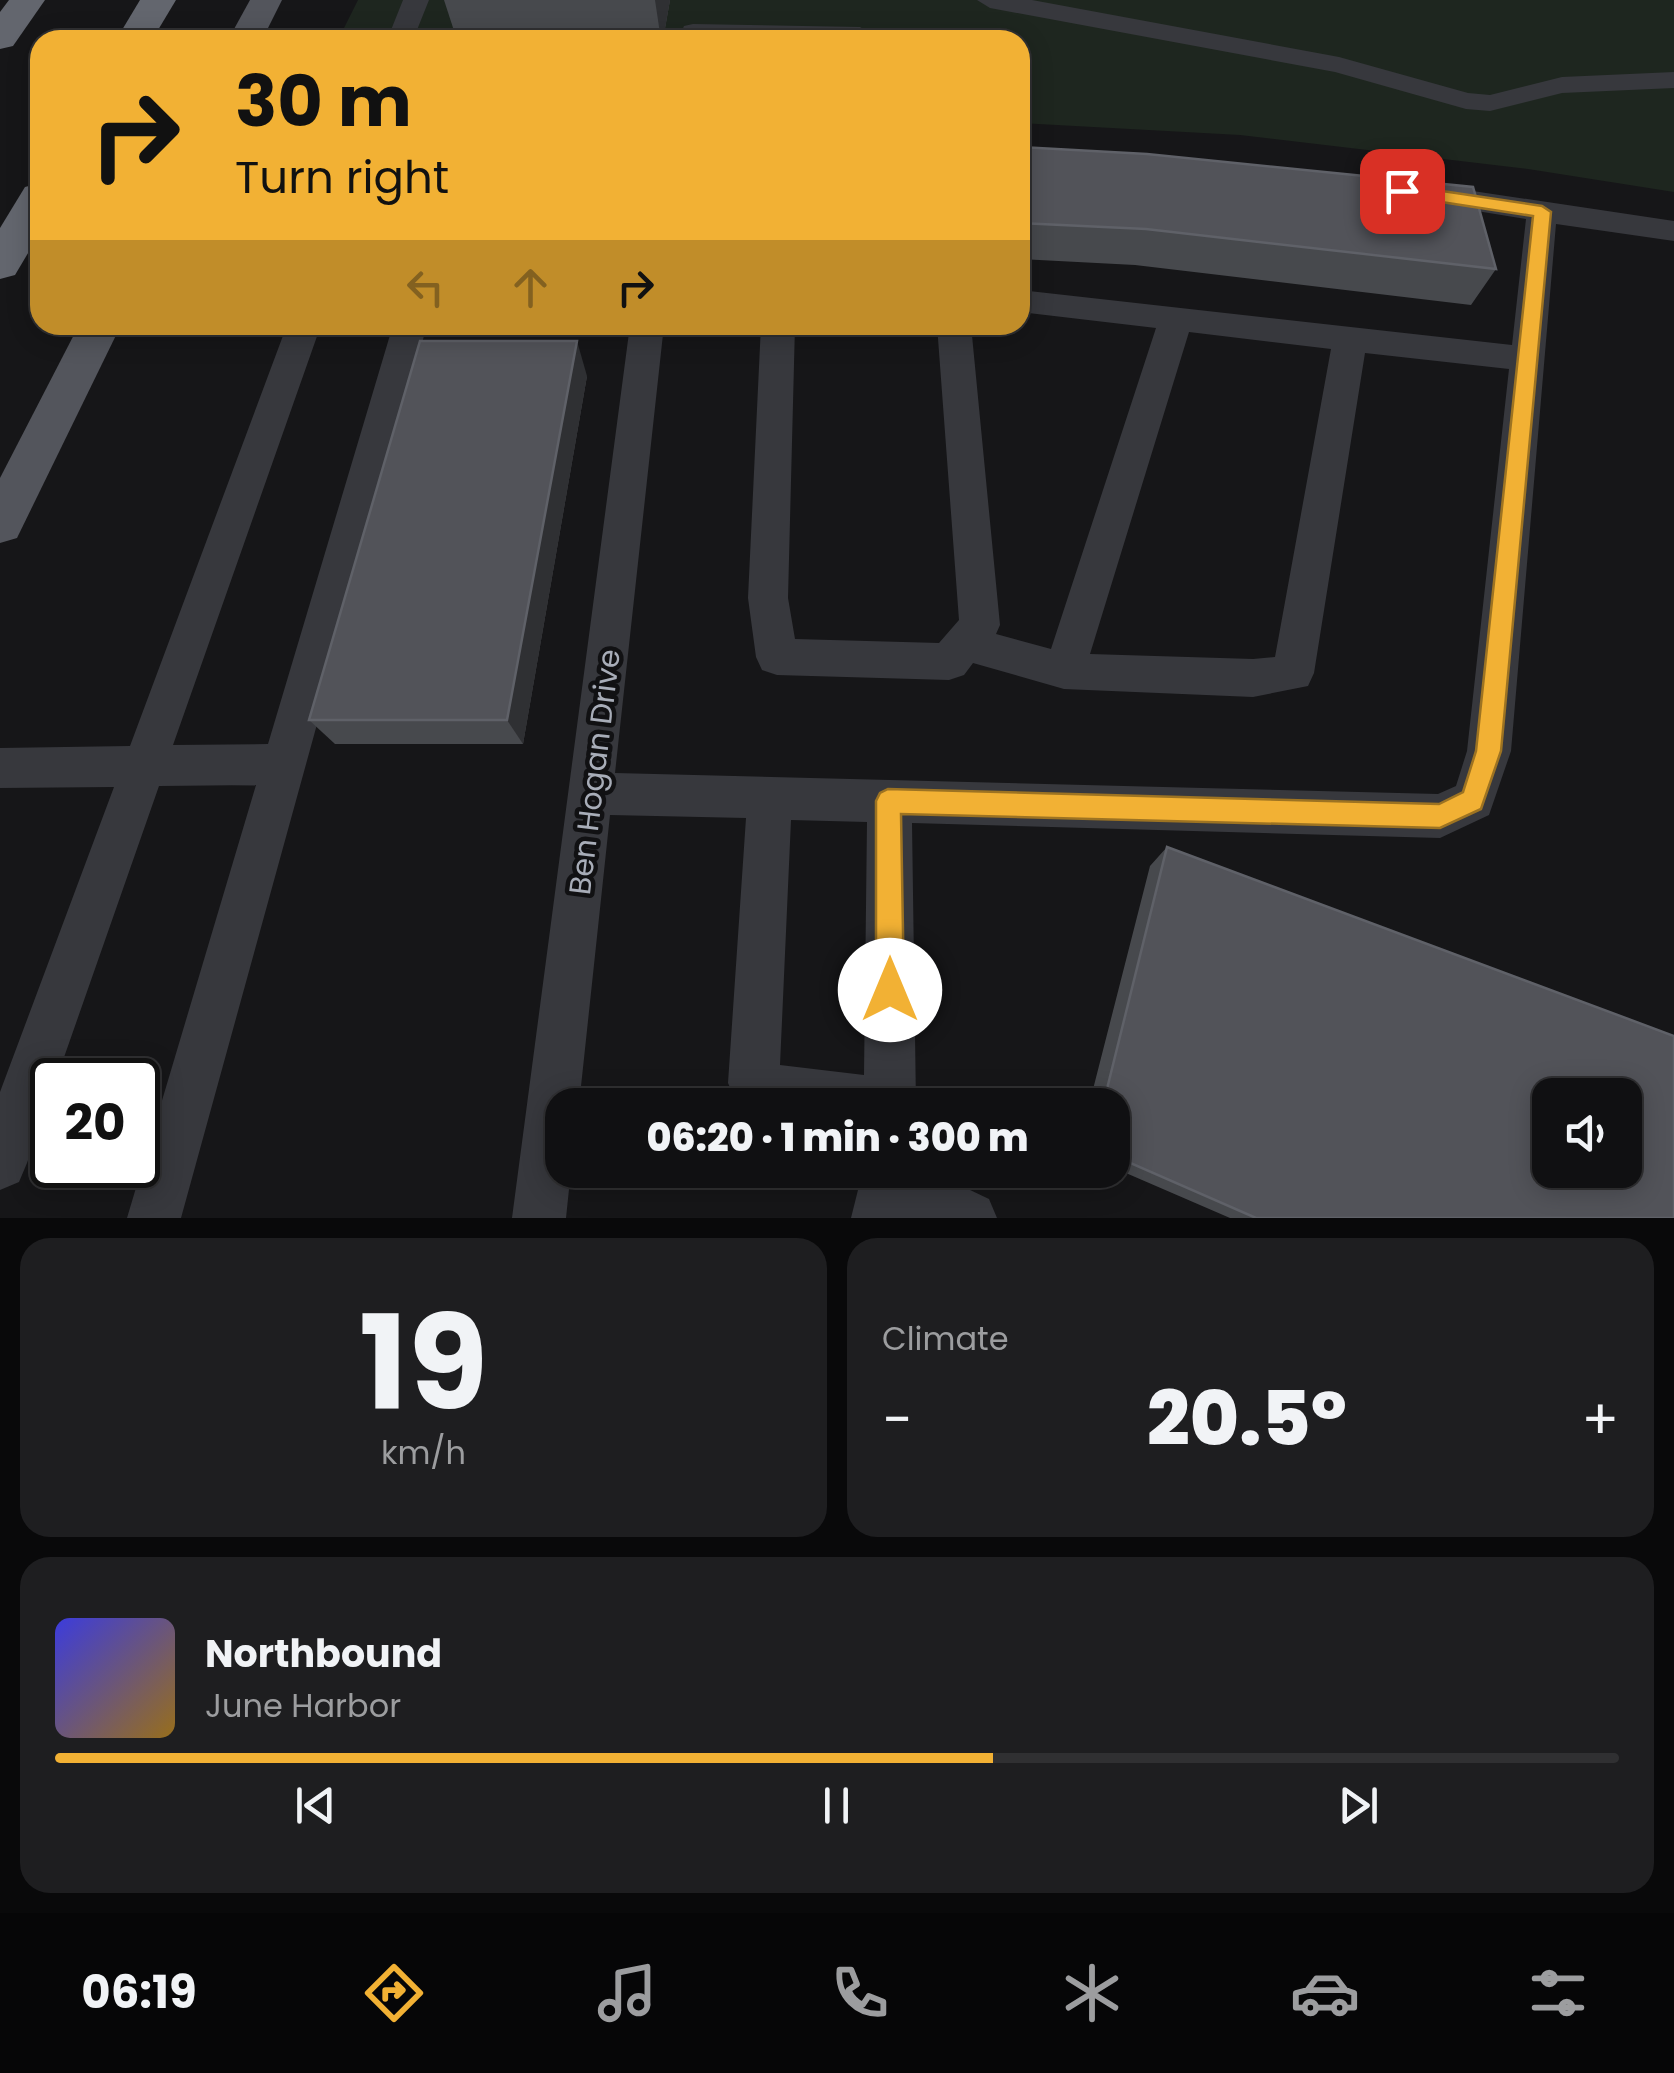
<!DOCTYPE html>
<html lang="en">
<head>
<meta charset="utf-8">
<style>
  body { margin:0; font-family:Poppins,sans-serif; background:#1e1e20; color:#f1f3f6; height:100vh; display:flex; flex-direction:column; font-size:38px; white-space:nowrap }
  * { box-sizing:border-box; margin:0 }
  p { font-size:32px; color:#9c9d9f }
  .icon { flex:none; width:55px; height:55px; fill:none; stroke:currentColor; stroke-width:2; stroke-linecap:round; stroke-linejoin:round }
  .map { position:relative; height:1218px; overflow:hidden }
  .panel { display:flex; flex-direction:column; gap:20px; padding:20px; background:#09090a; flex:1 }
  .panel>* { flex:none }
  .hud { position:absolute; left:30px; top:30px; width:1000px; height:305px; border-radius:30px; box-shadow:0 5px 25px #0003,0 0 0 2px #303032; background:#f2b134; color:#111; overflow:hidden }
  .fabs { position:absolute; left:1532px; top:1078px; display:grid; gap:20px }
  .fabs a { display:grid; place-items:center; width:110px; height:110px; border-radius:20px; background:#101012; box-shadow:0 5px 25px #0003,0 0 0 2px #303032; font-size:50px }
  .speed { position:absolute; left:30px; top:1058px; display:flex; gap:20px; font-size:50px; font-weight:700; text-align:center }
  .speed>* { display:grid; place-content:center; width:130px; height:130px; border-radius:50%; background:#101012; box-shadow:0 5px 25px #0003,0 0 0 2px #303032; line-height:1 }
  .speed .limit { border:5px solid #111; border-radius:15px; background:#fff; color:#111 }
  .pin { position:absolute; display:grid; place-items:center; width:85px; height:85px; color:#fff; margin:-42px; border-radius:20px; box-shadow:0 5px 15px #0006 }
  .me { position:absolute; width:110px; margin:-55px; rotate:0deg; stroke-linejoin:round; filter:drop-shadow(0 0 8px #0008) }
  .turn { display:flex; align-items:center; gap:35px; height:210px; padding:0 40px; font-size:45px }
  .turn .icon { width:130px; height:130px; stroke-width:2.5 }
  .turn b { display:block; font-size:70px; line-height:85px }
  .lanes { display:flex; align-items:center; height:95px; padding:0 40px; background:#0003; justify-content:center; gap:50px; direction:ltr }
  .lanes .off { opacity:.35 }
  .big { font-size:75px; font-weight:800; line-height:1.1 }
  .panel .widget { flex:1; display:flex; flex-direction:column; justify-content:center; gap:15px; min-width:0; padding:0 35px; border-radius:30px; background:#1e1e20 }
  .panel .dial { align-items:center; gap:0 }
  .dial b { font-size:130px; line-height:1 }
  .song { display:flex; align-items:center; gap:30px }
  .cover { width:120px; height:120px; border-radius:15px; background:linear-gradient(135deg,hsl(240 70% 55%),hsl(40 70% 35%)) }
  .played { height:10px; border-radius:5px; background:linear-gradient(90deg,#f2b134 60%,#303032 60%) }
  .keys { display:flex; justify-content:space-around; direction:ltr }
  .heat { display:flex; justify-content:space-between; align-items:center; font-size:55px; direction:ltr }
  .panel .tiles { flex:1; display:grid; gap:20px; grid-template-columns:1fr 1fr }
  .widget:last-child { grid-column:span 2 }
  .trip { position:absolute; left:545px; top:1088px; width:585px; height:100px; border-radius:30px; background:#101012; box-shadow:0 5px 25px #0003,0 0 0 2px #303032; font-weight:800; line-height:100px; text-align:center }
  .menu { display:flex; height:160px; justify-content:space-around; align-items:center; background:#060607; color:#9c9d9f }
  .menu .icon { width:70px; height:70px }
  .menu .current { color:#f2b134 }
  .menu b { font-size:45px; color:#f1f3f6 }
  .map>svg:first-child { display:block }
  .green { fill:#1e261f }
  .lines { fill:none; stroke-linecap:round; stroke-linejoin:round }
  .minor { fill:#37383d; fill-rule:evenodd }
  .major { fill:#53555c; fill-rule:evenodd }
  .highway { fill:#63666e; fill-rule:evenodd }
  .wall { fill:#47494d }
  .shaded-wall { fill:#2f3033 }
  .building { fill:#525359; stroke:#5f6168; stroke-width:2.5; fill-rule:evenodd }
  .route { fill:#f2b134; stroke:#9d7322; stroke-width:2.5 }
  .labels { text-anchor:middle; stroke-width:9; stroke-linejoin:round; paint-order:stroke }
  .street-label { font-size:30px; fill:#a8adb8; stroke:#111113 }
</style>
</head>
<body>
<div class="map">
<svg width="1674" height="1218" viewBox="0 0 1674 1218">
  <rect width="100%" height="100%" fill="#161618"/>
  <!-- green -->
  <path class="green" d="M358,0H1674V192L1528,169L1240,135L1020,123V40H338Z"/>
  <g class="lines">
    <!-- minor -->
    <g class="minor">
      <path d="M403,0H429L413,40H387Z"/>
      <path d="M977,0H1032L1339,57L1468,93L1490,95L1562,77L1674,72V88L1562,93L1490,111L1466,109L1335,72L990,8Z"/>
      <path d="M693,24L860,27L873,35L872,40H678L684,26Z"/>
      <path d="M1426,184L1674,221V241L1556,224L1511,751L1489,815L1440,838L912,823L916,1105H742L736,1101L728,1083L746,818L610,815L579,1105H562V1170H571L566,1218H512L630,325H664L615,773L1438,794L1456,786L1467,751L1509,369L1365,353L1314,673L1308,686L1253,697L1064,689L973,663L964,675L949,680L777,675L762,670L756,657L748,598L761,325H795L788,598L795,639L939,643L959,620L937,325H971L1000,625L996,634L1051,649L1156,328L1020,312V290L1512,345L1526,219L1415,201L1411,194L1415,187ZM1189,332L1331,349L1275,657L1253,659L1090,654ZM791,820L867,822L864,1075L780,1065Z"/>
      <path d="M287,325H321L173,745L268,744L393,325H427L181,1218H127L256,785L159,786L27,1163L19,1182L0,1190V1092L114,787L0,788V748L130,746Z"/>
      <path d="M863,1170H928L989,1199L997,1218H851Z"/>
    </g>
    <!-- major -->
    <g class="major">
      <path d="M250,0H282L262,40H228Z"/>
      <path d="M79,325H121L17,538L0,543V478Z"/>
    </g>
    <!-- highway -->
    <g class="highway">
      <path d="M9,0H45L13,46L0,49V12Z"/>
      <path d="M140,0H176L152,40H116Z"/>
      <path d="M40,183V233L15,275L0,279V228L25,187Z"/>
    </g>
  </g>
  <!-- wall -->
  <g class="wall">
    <path d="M444,0H670L663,40H457Z"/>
    <path d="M1020,147L1496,269L1471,305L1135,265L1020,259Z"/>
    <path d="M587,376L523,744H335L309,720Z"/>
    <path d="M1167,847L1674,1218H1230L1112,1167V1105H1089L1150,866Z"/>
  </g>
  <!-- shaded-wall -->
  <g class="shaded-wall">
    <path d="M655,0H670L663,40H661Z"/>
    <path d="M577,341L587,376L523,744L507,720Z"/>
  </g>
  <!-- building -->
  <g class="building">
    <path d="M1020,147L1147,154L1473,187L1496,269L1146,229L1020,223Z"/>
    <path d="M420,341H577L507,720H309Z"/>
    <path d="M1167,847L1674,1036V1218H1256L1112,1155V1105H1103ZM1550,1095H1625V1170H1550Z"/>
  </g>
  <!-- route -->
  <path class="route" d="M1402,185L1542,206L1551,212L1501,751L1481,809L1440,828L901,814L904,990L900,1000L890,1004L880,1000L876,990V801L880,793L888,789L1439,804L1463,792L1476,751L1533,216L1396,195L1393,191Z"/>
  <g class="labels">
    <!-- street labels -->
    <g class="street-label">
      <text transform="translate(595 772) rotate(-83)" y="10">Ben Hogan Drive</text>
    </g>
  </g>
</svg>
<div class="fabs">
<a><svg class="icon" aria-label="sound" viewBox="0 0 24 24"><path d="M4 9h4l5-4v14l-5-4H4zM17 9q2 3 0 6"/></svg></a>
</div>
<div class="speed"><div class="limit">20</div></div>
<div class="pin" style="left:1402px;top:191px;background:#d93025"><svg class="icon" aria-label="arrive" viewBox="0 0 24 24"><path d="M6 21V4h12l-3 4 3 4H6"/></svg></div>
<svg class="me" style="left:890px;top:990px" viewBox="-20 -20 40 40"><circle r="19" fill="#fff"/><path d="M0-13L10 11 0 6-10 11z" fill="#f2b134"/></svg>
<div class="trip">06:20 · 1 min · 300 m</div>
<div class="hud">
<div class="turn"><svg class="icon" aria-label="right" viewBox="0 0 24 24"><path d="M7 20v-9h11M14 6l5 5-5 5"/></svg><div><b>30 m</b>Turn right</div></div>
<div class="lanes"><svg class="icon off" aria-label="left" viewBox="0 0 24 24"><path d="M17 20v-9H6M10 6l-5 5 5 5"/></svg><svg class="icon off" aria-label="ahead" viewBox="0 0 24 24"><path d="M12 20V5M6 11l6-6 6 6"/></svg><svg class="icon" aria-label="right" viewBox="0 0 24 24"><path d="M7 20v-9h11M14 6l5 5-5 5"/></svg></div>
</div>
</div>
<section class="panel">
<div class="tiles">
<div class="widget dial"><b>19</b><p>km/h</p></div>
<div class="widget"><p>Climate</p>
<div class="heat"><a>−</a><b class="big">20.5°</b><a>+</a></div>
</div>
<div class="widget">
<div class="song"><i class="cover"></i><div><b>Northbound</b><p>June Harbor</p></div></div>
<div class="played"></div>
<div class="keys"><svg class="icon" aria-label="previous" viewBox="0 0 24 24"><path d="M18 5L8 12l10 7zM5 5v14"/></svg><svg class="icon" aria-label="pause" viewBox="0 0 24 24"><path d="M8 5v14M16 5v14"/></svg><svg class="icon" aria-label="next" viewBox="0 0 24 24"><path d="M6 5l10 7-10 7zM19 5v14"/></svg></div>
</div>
</div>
</section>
<nav class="menu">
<b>06:19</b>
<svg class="icon current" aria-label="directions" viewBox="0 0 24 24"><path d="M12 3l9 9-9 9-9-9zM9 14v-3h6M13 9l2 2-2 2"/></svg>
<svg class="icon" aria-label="music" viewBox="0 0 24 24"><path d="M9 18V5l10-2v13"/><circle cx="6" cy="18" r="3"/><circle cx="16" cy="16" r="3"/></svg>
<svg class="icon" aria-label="phone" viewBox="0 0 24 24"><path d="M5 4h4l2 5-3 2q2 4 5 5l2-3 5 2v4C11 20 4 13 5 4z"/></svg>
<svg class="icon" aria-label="climate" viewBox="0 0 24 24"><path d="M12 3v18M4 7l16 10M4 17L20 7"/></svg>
<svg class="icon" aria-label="car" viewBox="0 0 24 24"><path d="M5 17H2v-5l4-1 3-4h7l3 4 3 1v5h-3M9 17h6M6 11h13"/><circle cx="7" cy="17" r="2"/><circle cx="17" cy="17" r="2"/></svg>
<svg class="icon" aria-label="filters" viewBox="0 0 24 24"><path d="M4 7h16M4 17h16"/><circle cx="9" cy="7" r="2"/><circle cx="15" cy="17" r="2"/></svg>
</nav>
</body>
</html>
